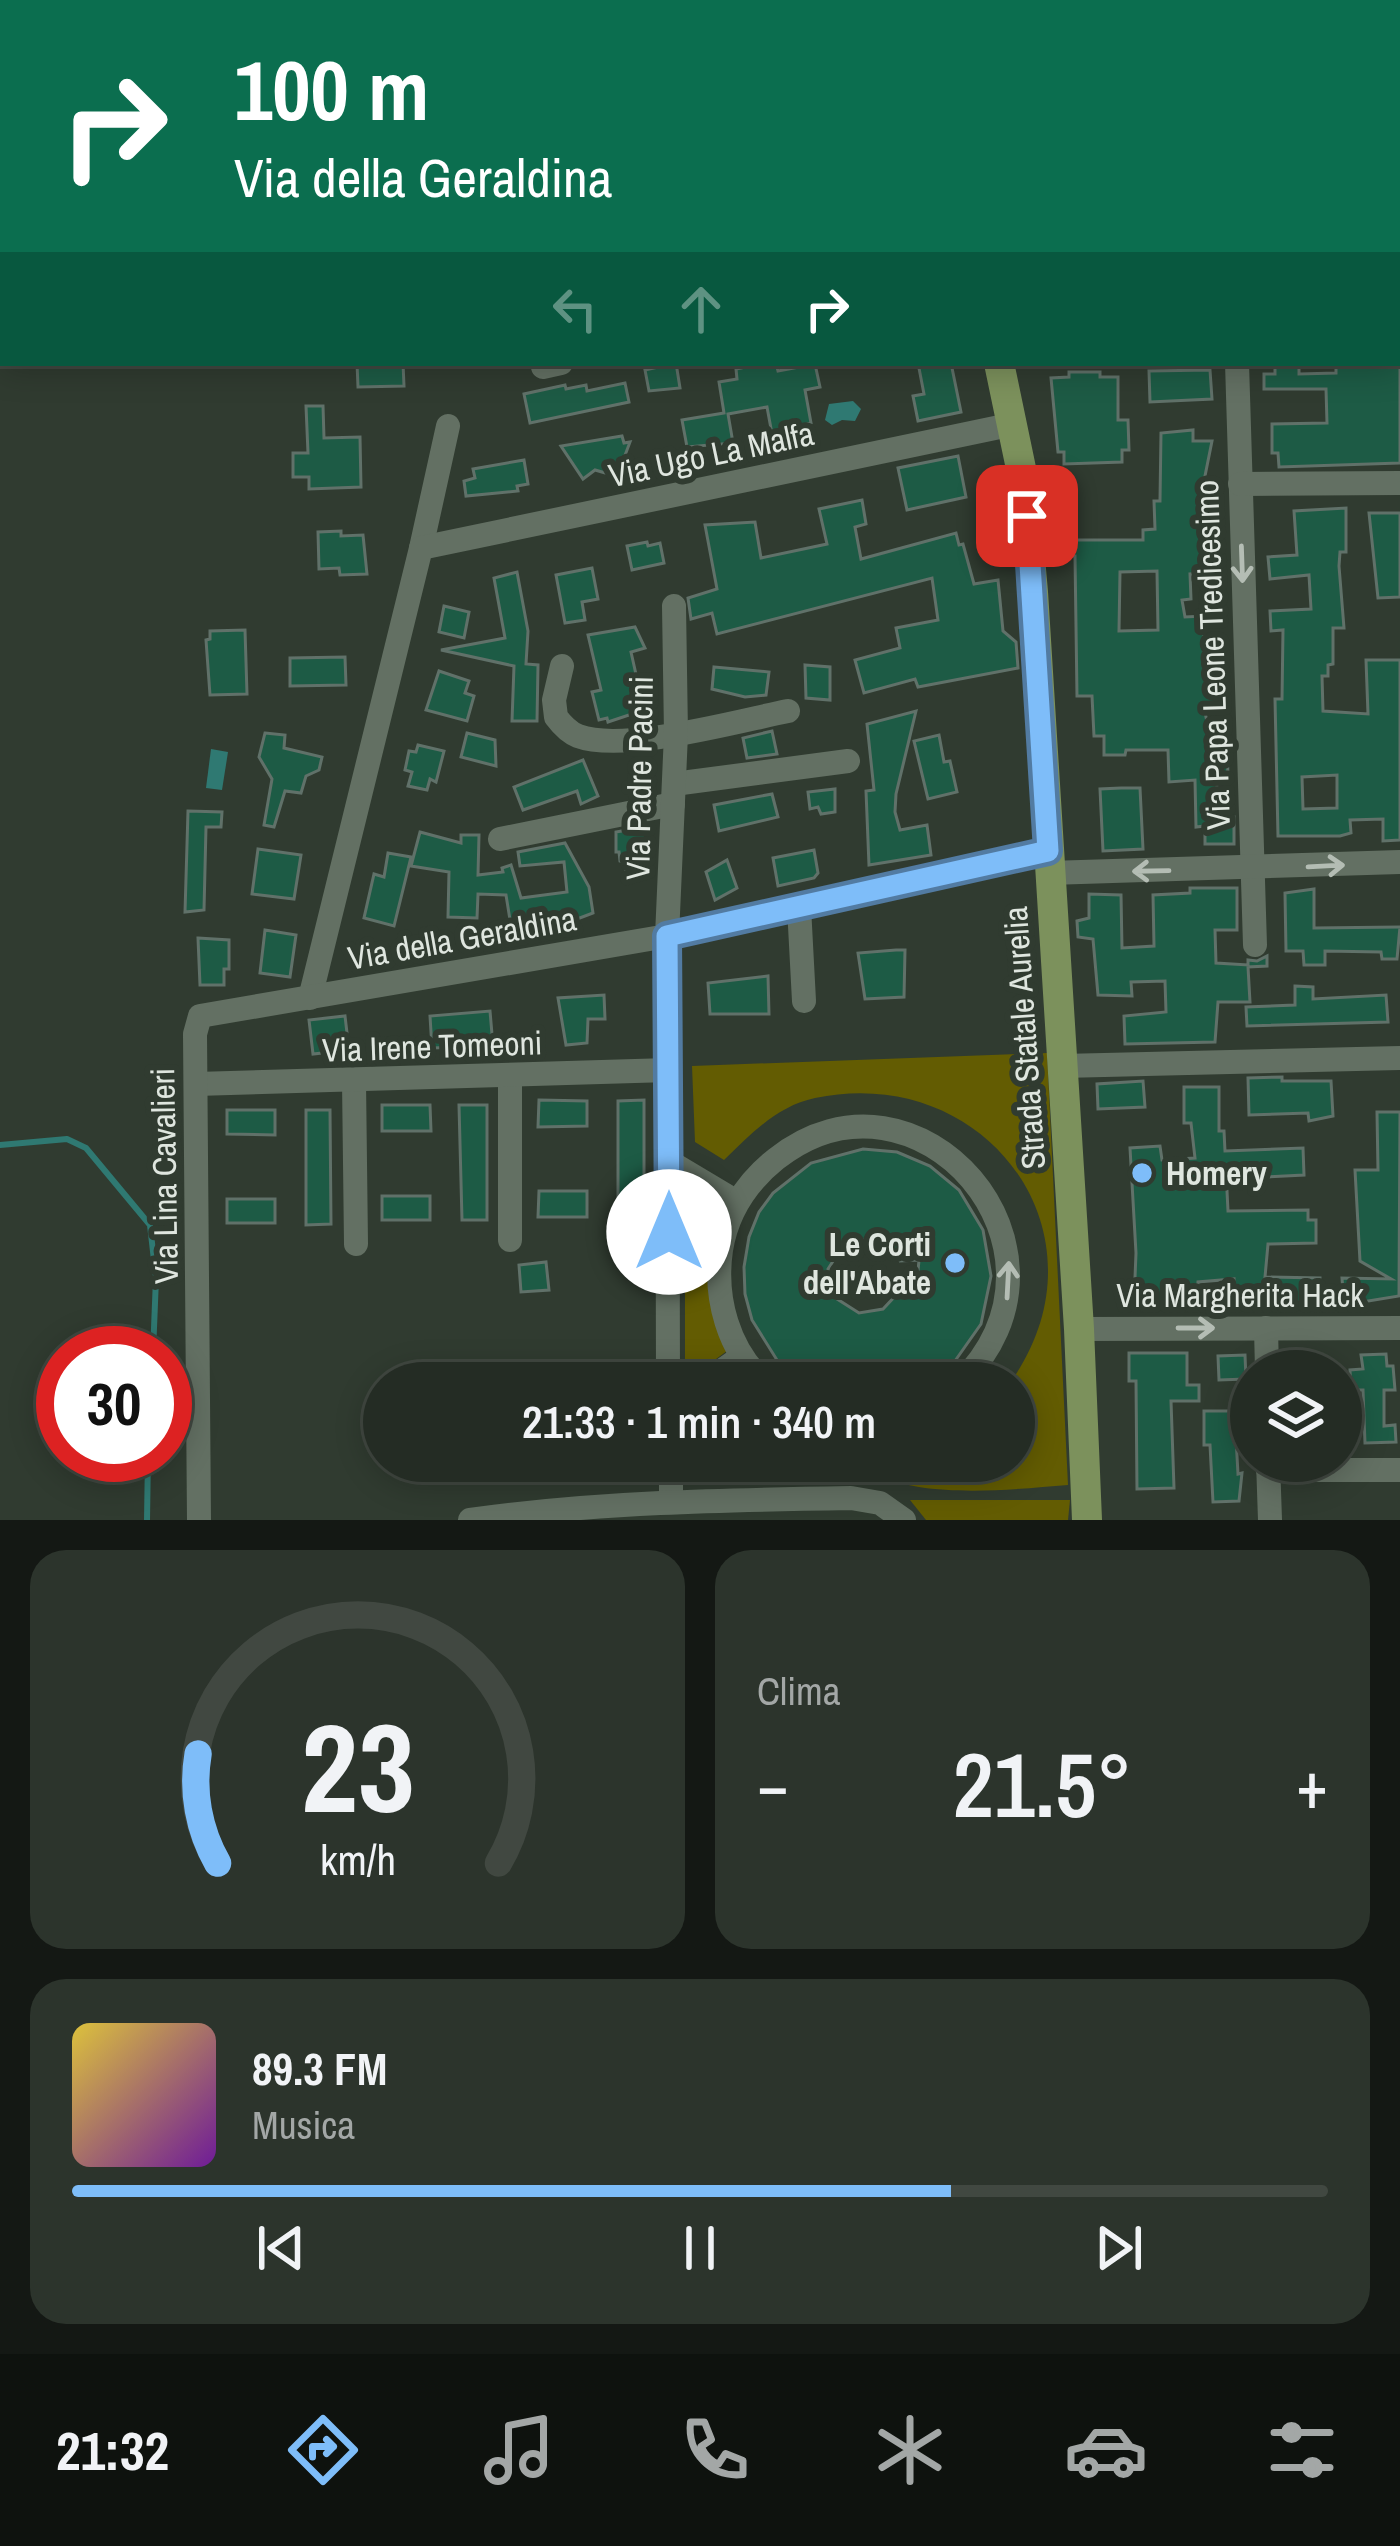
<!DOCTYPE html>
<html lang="it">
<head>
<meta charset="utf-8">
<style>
  body { margin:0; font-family:"Archivo Narrow",sans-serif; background:#2c342c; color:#f1f3f6; height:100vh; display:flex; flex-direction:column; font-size:45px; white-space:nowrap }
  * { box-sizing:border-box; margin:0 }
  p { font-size:39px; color:#a3a7a6 }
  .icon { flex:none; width:66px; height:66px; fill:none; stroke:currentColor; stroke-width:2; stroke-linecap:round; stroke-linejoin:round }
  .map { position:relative; height:1520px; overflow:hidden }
  .panel { display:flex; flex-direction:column; gap:30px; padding:30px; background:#141814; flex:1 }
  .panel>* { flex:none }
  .banner { position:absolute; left:0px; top:0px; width:1401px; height:366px; box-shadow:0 6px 30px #0003,0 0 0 3px #414841; background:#0b6e4f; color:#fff; overflow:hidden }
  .controls { position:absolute; left:1230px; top:1350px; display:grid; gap:24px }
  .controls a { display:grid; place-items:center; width:132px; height:132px; border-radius:50%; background:#242c24; box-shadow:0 6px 30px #0003,0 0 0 3px #414841; font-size:60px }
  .speed { position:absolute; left:36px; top:1326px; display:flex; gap:24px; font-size:60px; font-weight:700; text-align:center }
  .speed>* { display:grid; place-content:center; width:156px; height:156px; border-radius:50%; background:#242c24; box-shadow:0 6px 30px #0003,0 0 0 3px #414841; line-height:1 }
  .speed .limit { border:18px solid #d22; background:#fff; color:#111 }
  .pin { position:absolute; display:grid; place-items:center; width:102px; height:102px; color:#fff; margin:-51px; border-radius:24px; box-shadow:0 6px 18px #0006 }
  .me { position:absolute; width:132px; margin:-66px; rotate:0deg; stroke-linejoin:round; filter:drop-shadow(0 0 9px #0008) }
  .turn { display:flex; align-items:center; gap:42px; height:252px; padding:0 36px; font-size:54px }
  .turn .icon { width:156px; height:156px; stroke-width:2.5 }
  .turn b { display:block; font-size:84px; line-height:102px }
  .lanes { display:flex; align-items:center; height:114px; padding:0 36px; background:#0003; justify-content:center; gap:60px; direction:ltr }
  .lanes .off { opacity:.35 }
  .big { font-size:90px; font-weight:600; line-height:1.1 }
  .panel .widget { flex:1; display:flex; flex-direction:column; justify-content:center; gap:18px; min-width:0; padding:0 42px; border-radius:36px; background:#2c342c }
  .panel .dial { align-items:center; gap:0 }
  .dial svg { height:312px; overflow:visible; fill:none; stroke:#414841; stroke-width:7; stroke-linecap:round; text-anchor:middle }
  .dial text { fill:#f1f3f6; stroke:none }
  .song { display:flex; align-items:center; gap:36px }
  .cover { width:144px; height:144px; border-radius:18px; background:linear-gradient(135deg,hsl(50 70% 55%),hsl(280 70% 35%)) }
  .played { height:12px; border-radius:6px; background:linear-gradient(90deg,#7ebdf9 70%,#414841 70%) }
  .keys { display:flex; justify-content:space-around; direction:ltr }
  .heat { display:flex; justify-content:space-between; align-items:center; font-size:66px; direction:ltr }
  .panel .tiles { flex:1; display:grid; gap:30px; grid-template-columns:1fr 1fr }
  .widget:last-child { grid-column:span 2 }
  .trip { position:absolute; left:363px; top:1362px; width:672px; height:120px; border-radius:60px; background:#242c24; box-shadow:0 6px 30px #0003,0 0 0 3px #414841; font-weight:600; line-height:120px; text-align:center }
  .tab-bar { display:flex; height:192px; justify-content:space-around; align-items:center; background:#0e120e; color:#a3a7a6 }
  .tab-bar .icon { width:84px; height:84px }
  .tab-bar .current { color:#7ebdf9 }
  .tab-bar b { font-size:54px; color:#f1f3f6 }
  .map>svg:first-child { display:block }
  .green { fill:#635c02 }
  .water { fill:#2f7972 }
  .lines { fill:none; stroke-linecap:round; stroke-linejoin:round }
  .stream { stroke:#2f7972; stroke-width:6 }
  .building { fill:#1d5b45; stroke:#607169; stroke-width:3; fill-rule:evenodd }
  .minor { stroke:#637063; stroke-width:24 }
  .major { stroke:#7c915c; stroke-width:30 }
  .oneway { stroke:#b4bdb4 }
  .route-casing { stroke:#527ba2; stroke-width:30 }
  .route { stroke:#7ebdf9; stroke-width:21 }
  .poi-dot { fill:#7ebdf9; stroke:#303b30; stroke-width:4.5 }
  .labels { text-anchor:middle; stroke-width:12; stroke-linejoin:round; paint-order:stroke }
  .street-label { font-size:33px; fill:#dfe6df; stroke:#303b30 }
  .poi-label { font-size:33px; font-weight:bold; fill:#dfe6df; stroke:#303b30; text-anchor:start }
</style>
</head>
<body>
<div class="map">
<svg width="1400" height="1520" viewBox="0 0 1400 1520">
  <rect width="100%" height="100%" fill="#303b30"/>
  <!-- green -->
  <g class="green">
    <path d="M1047,1053L1068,1485C1007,1490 926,1499 871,1473L870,1461H1014V1383H1010C1115,1236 987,1062 815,1098C777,1106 751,1134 724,1160L695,1142L692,1066Z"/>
    <path d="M689,1196L724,1208L727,1351L690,1378L685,1374V1200Z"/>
    <path d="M910,1500H1070L1068,1520H926Z"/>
  </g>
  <!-- water -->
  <g class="water">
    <path d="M853,401L861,409L855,421L842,420L832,425L825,420L829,404Z"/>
    <path d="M211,749L228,752L222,790L206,788Z"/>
  </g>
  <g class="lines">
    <!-- stream -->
    <g class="stream">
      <path d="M0,1145L67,1139L86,1148L150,1225L156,1278L153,1353"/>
      <path d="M147,1520L148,1455"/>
    </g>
  </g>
  <!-- building -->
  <g class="building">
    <path d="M357,363H403L404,386L358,387Z"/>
    <path d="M676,363L680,388L649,391L645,370Z"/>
    <path d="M740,363H776L778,371L815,364L820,387L805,390L811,423L772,434L767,407L728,414L733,443L687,447L682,420L724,413L719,382L737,379L736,369L741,368Z"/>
    <path d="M918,363H951L961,412L918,421L913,396L924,394Z"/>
    <path d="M1384,363H1400V463L1279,467L1278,453H1272V424L1327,423L1326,389H1264V374H1275V365H1299V374L1336,373V367H1384Z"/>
    <path d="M1210,370L1212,399L1150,402L1149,371Z"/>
    <path d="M1069,372H1100V377H1118V420H1128L1129,450H1122V462L1064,464V452H1058L1051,378L1069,377Z"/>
    <path d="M625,383L629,402L530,423L524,394L565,385L566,389L586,385L587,391Z"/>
    <path d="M306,406H323L324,438L360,437L361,487L309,489V477H293V453H308Z"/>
    <path d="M1193,430V441H1212L1205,476L1206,538H1219L1220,562H1211L1212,573L1190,574L1191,599L1182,600L1185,617L1204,616V656H1220L1222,707H1204L1210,737H1227L1228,780H1217L1216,817H1234V844H1205V826L1196,827L1195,780L1169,782L1168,750H1126L1125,755H1104V736H1094L1092,696H1077L1075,556H1071L1070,540H1143V530L1155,529L1154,501H1160L1161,433ZM1157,571L1158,630L1119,631L1120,572Z"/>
    <path d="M622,436L624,443L630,442L621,466L609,474L595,470L583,479L561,446Z"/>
    <path d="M958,456L966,497L907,510L898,468Z"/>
    <path d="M524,460L528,484L517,486L518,491L466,496L464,481L475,478L473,469Z"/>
    <path d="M862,500L866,524L855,527L861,559L956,533L959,545L963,544L974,584L998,580L1003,631L1016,642L1018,668L918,687L915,679L864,693L855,660L900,648L896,628L938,620L932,578L717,634L712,613L691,619L688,598L717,589L705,525L755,522L761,558L827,544L819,509Z"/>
    <path d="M1346,508V552H1340L1339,566L1344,628H1333V664L1328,665V676H1322L1323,711L1368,714L1366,660H1400V840L1383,841V819L1350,820L1351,833L1340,836H1278L1275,699H1282L1283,630L1271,631L1270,611L1311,609L1309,575L1270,579L1268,557L1297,555L1294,511ZM1337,775V808L1303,809L1302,777Z"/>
    <path d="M1369,513H1400V597L1378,598Z"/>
    <path d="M341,531V536L363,535L367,574L340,575L339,568L319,569L318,532Z"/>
    <path d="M647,542L648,546L660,543L664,563L632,570L627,546Z"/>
    <path d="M592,568L598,599L582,602L585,620L565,623L556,575Z"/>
    <path d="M517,572L528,631L526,664L538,665L537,721H512L514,666L441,650L505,638L494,578Z"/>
    <path d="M444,606L469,612L464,638L439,632Z"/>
    <path d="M635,627L645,648L631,652L644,710L608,722L607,718L599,720L592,692L601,690L588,635Z"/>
    <path d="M245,630L247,694L210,695L206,640L210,639V631Z"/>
    <path d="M345,657L346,685L290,686V658Z"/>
    <path d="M805,665L830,667V700L806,698Z"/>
    <path d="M714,667L769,672L766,695L745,697L712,689Z"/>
    <path d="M439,671L469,681L465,693L474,696L467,721L426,710Z"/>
    <path d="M916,711L896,794L895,812L900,830L927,825L931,855L869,865L866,791L874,790L867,724Z"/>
    <path d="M772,731L777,754L747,758L743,738Z"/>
    <path d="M265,733L285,735L284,748L322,757L319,770L306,776L301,793L285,791L274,827L264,825L272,779L259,757Z"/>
    <path d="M467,733L495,740L496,766L461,757Z"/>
    <path d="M939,735L944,762L950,761L957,792L928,799L914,741Z"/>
    <path d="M418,745L444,751L436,782L430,779L427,790L408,786L412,772L405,770L409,751L416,752Z"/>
    <path d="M583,760L598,796L581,804L577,791L523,810L514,787Z"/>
    <path d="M1121,788H1140L1143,849L1103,851L1100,789Z"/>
    <path d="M835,789V812L821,814L818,807L810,809L808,792Z"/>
    <path d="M772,794L778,817L719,831L714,805Z"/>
    <path d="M188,811L222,812L221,827H206L204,910L185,912Z"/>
    <path d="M633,829H647L646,877L624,878L628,863L620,861L619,852H616V832Z"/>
    <path d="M420,832L461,843V835H479L478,875L503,872L502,868L511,865L521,898L567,892L564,862L520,866L518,852L565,843L589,887L593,913L564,924L526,929V924L511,926L506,895L478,894L477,918L448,917L449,872L411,866Z"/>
    <path d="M258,849L301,855L294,899L252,894Z"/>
    <path d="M814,850L818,873L814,878L778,886L773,858Z"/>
    <path d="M388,853L411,857L394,926L364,918L374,874L384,877Z"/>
    <path d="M727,860L737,888L715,900L706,872Z"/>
    <path d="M1190,888H1237V930H1215L1216,963L1248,965V960L1257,961L1267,956V966L1248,967L1250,1002H1218L1215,1042L1125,1044L1124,1016L1166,1012L1165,981L1131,982L1132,996L1098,995L1093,939L1078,937L1077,921L1089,918V894L1121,895L1122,948L1154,946L1153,895L1190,893Z"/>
    <path d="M1314,889V928L1400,927L1397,959H1382L1381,952L1325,951V965H1304L1303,951H1286L1285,893Z"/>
    <path d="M265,930L296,935L290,977L260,973Z"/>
    <path d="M198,938L229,940V969H224V985H200Z"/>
    <path d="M896,950H905L904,997L865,999L858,953Z"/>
    <path d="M768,976L769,1014H710L708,983Z"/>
    <path d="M1295,986L1313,987V999L1386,995L1388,1022L1247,1026L1246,1007L1295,1005Z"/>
    <path d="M604,995L605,1019H588L587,1043L566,1045L558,998Z"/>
    <path d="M490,1011L493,1046L432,1048L430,1016Z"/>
    <path d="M345,1016L349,1050L313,1054L309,1020Z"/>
    <path d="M1282,1077V1081H1331L1333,1116L1309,1121L1308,1113L1249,1115L1248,1078Z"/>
    <path d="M1143,1081L1145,1107L1098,1109L1097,1084Z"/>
    <path d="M1184,1087H1219V1131H1224L1225,1151L1303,1148L1304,1175L1266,1177V1170L1226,1171L1228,1211L1308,1210V1220H1316V1243L1268,1244L1265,1277L1320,1278V1305L1316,1307L1234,1302V1279L1198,1282L1197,1302H1134L1136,1253L1130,1148L1160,1146L1162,1160L1195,1158L1191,1123H1184Z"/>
    <path d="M539,1100L587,1101V1126L538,1127Z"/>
    <path d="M644,1100V1215H618V1101Z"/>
    <path d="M382,1105H430L431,1131H382Z"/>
    <path d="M459,1105H487V1220H462Z"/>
    <path d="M227,1110H275V1135L227,1134Z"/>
    <path d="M306,1110H330L331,1224L306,1225Z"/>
    <path d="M1377,1112H1400L1399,1296L1344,1305L1342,1278L1391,1279L1360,1261L1355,1170H1378Z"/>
    <path d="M863,1149L897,1152L930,1166L959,1190L983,1230L991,1276L981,1324L950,1368L930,1383H808L777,1360L752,1320L745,1294L744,1267L749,1237L759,1212L773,1193L811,1163ZM873,1238L890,1246L900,1261L919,1260L916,1293L899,1292L883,1309L859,1313L834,1297L828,1269L844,1244Z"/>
    <path d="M539,1191H587V1217H538Z"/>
    <rect x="382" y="1196" width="48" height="24"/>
    <rect x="227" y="1199" width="48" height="24"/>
    <path d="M546,1262L549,1290L521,1292L519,1265Z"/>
    <path d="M1129,1353H1187V1385H1199V1401H1171L1174,1488L1137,1489L1136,1381H1129Z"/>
    <path d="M1294,1353L1320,1354V1371H1293Z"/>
    <path d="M1386,1354L1387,1366H1393L1395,1390H1384V1426L1395,1425L1396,1442L1365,1443L1363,1390H1351L1350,1370L1363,1369L1361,1355Z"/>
    <path d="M1245,1355L1246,1379L1219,1380L1218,1356Z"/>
    <path d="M1204,1411H1246L1243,1438H1236L1238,1474L1242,1473L1239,1501L1213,1502L1210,1445H1204Z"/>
  </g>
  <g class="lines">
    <!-- minor -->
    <g class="minor">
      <path d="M1222,0V3"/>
      <path d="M1398,21H1400"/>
      <path d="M1398,334H1400"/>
      <path d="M1237,363L1255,945"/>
      <path d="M543,367L561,363"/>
      <path d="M1240,484L1400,483"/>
      <path d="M421,548L448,426"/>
      <path d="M562,666L554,700L556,717C562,725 568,732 578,736C623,753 738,721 788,711"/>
      <path d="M674,784L848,761"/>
      <path d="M500,839L673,804"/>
      <path d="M1049,873L1400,862"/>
      <path d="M799,907L804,1001"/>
      <path d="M310,998L421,548L1014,424"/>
      <path d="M1062,1066L1400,1058"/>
      <path d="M510,1077V1240"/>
      <path d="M354,1081L356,1244"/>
      <path d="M196,1084L669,1070"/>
      <path d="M670,1162L737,1202"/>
      <path d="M1266,1328L1267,1371"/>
      <path d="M1079,1329L1400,1328"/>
      <path d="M668,1383L667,936L676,734L674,606"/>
      <path d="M704,1383L741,1357"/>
      <path d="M765,1383C728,1350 714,1298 721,1250C727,1212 746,1183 776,1159C917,1047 1095,1250 960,1383"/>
      <path d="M1268,1461L1270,1520"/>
      <path d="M1268,1470H1400"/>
      <path d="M671,1500V1461"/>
      <path d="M199,1520L195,1034L200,1016L667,936L1048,851"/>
      <path d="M470,1520C597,1502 723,1500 851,1498L880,1503L904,1520"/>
    </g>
    <!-- major -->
    <g class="major">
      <path d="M835,0L837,3"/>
      <path d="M999,363L1023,478L1033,592L1079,1329L1087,1520"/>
    </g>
  </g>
  <!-- one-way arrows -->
  <defs><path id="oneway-shaft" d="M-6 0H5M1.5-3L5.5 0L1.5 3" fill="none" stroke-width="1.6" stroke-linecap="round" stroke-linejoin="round" transform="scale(3)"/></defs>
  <g class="oneway">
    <use href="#oneway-shaft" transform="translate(1242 564) rotate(88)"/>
    <use href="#oneway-shaft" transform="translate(1326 866) rotate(-3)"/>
    <use href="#oneway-shaft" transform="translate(1151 871) rotate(179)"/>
    <use href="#oneway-shaft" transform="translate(1008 1280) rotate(-87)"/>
    <use href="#oneway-shaft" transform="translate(1196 1328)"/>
  </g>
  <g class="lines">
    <defs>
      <path id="route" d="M669,1232L667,936L1048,851L1027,516"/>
    </defs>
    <!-- route casing -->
    <use href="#route" class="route-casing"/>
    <!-- route -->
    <use href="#route" class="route"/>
  </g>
  <!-- markers -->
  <g class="poi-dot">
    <circle cx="1142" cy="1173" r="12"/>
    <circle cx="955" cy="1263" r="12"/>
  </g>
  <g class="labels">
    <!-- street labels -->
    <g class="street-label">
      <text transform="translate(711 454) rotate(-12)" y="12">Via Ugo La Malfa</text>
      <text transform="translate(1212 655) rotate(-92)" y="12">Via Papa Leone Tredicesimo</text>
      <text transform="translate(639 778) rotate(-89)" y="12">Via Padre Pacini</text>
      <text transform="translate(462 938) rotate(-10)" y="12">Via della Geraldina</text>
      <text transform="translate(1024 1038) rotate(-94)" y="12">Strada Statale Aurelia</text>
      <text transform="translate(432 1046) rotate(-2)" y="12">Via Irene Tomeoni</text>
      <text transform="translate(164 1176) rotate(-91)" y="12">Via Lina Cavalieri</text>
      <text x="1240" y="1307">Via Margherita Hack</text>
    </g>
    <!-- poi labels -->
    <g class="poi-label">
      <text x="1166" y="1185">Homery</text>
      <text x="931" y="1256" text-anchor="end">Le Corti<tspan x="931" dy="38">dell'Abate</tspan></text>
    </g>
  </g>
</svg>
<div class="controls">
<a><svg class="icon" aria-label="layers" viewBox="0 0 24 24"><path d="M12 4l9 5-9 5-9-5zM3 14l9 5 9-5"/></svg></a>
</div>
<div class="speed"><div class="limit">30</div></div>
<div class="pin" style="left:1027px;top:516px;background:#d93025"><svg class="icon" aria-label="arrive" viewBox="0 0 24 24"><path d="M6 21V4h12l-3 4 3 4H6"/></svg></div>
<svg class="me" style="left:669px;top:1232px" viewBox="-20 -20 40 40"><circle r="19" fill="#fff"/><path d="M0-13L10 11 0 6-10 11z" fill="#7ebdf9"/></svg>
<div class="trip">21:33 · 1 min · 340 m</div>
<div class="banner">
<div class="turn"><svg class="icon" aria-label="right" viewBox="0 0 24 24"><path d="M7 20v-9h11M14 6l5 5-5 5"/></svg><div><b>100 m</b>Via della Geraldina</div></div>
<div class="lanes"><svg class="icon off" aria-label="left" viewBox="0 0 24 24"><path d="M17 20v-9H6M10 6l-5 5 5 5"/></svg><svg class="icon off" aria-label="ahead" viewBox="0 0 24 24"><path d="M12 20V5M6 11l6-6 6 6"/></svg><svg class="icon" aria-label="right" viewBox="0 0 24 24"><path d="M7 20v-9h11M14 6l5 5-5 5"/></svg></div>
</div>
</div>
<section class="panel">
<div class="tiles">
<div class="widget dial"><svg viewBox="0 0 100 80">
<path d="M14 69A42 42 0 1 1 86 69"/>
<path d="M14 69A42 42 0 0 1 9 41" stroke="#7ebdf9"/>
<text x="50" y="56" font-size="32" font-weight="700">23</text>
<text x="50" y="72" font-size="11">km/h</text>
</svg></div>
<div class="widget"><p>Clima</p>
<div class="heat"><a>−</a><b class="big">21.5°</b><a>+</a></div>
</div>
<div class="widget">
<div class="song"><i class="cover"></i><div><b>89.3 FM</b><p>Musica</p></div></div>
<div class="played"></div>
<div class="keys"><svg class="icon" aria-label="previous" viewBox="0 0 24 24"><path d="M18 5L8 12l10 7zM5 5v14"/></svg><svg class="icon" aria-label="pause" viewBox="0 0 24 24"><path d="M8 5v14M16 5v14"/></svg><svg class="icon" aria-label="next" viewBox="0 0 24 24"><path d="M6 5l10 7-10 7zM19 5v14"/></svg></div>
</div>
</div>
</section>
<nav class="tab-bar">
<b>21:32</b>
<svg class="icon current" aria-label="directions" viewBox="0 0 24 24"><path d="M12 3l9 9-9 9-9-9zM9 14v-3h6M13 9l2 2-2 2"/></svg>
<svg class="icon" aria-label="music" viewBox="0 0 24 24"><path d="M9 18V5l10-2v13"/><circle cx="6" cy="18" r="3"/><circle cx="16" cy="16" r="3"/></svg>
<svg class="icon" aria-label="phone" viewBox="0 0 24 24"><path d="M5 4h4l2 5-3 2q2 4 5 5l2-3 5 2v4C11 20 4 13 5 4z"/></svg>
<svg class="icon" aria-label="climate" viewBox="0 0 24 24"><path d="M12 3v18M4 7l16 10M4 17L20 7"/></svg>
<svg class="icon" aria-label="car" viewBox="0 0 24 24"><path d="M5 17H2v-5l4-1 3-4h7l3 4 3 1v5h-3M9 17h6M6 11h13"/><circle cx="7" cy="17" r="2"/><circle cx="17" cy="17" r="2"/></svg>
<svg class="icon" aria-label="filters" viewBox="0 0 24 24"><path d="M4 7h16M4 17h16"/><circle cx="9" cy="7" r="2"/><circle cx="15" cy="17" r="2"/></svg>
</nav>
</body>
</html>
